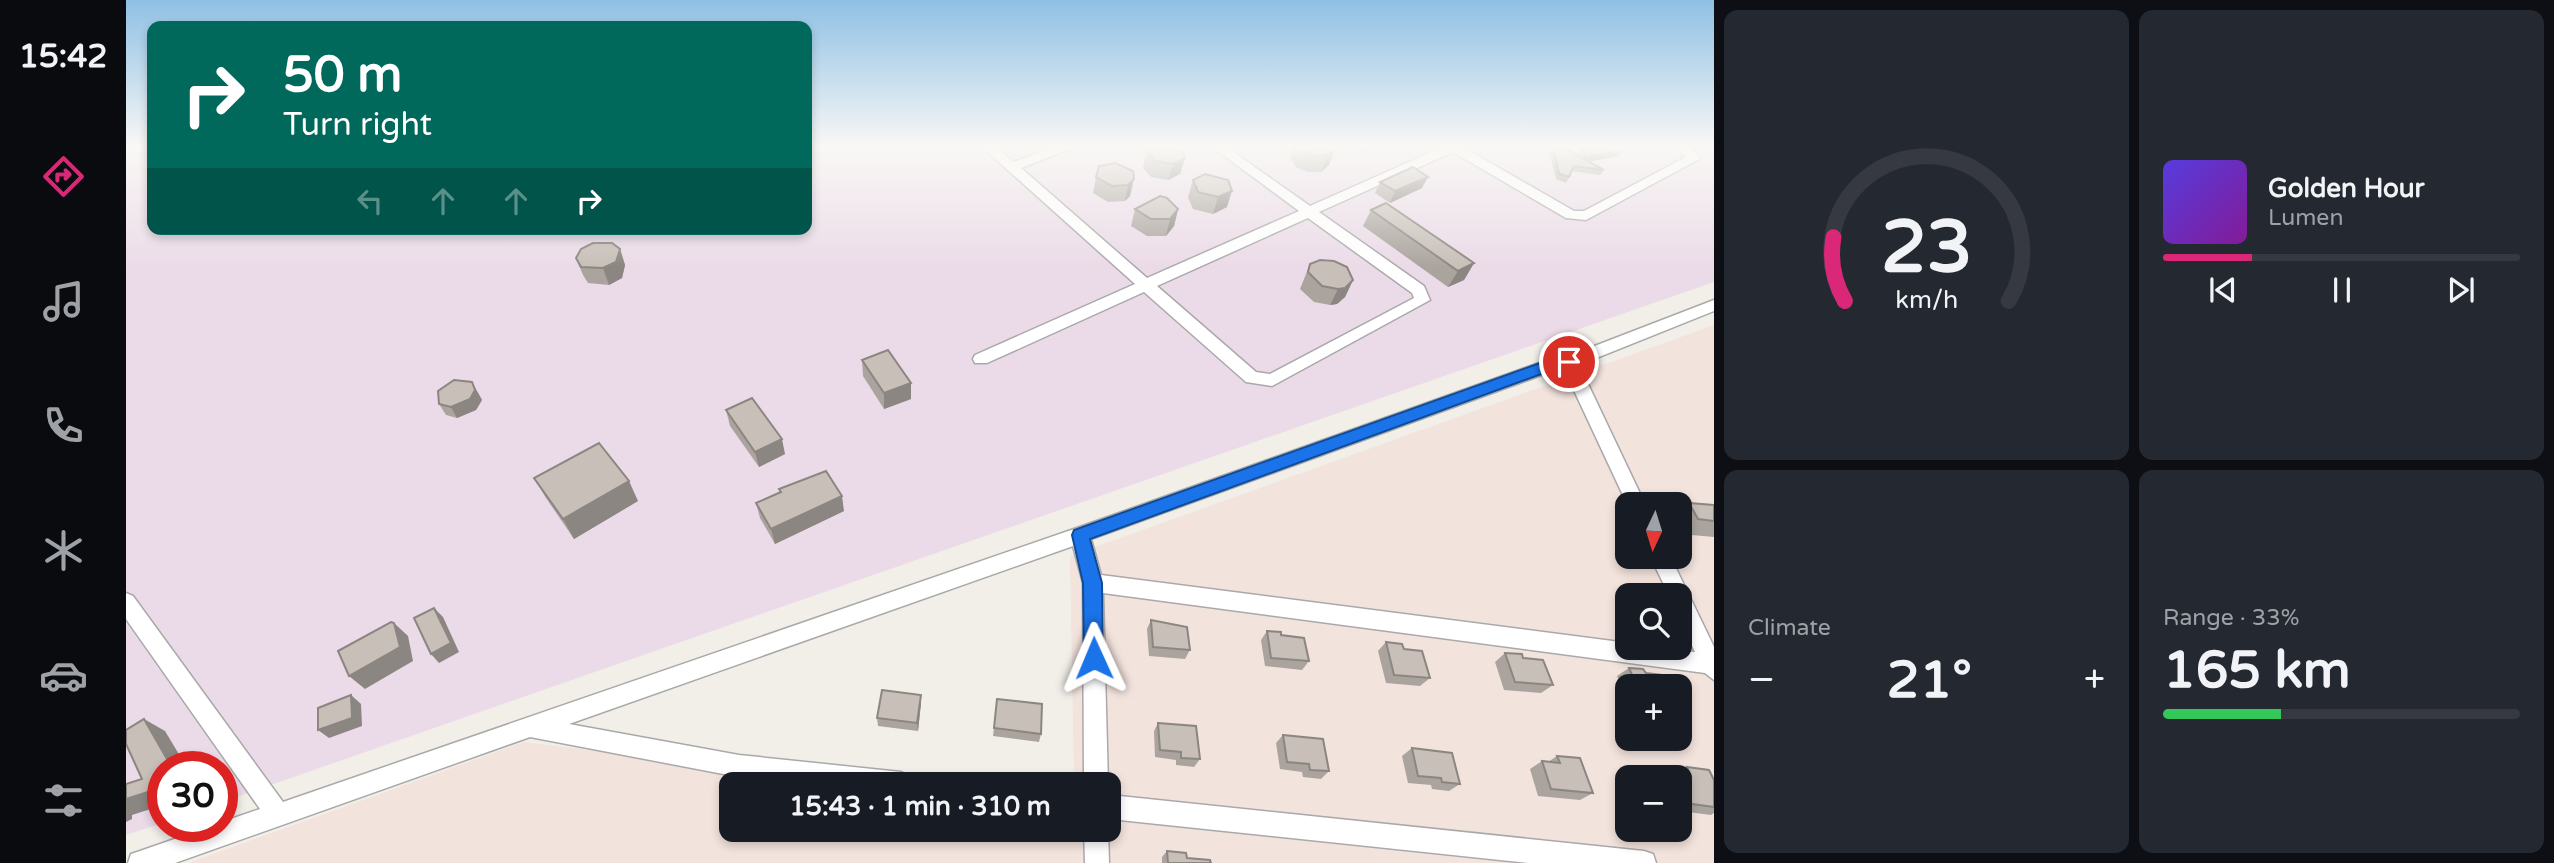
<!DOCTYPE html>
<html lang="en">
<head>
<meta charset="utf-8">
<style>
  body { margin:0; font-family:"Varela Round",sans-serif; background:#242831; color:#f1f3f6; height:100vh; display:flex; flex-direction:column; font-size:26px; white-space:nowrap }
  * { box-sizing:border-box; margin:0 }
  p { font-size:23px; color:#9ea1a6 }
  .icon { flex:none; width:38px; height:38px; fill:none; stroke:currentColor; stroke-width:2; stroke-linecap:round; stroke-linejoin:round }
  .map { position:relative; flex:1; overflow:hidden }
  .drawer { display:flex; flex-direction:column; gap:10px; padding:10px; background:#0d0f14; width:840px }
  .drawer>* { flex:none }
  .banner { position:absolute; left:21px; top:21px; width:665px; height:214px; border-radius:14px; box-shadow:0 4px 10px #0003; background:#00695c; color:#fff; overflow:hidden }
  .needle { width:46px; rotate:184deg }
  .buttons { position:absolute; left:1489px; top:492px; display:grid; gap:14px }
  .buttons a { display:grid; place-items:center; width:77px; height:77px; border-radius:14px; background:#171b24; box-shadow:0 4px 10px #0003; font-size:35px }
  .speed { position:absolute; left:21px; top:751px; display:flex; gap:14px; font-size:35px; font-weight:700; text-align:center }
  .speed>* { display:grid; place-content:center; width:91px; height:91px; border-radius:50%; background:#171b24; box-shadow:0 4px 10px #0003; line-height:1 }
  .speed .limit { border:10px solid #d22; background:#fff; color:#111 }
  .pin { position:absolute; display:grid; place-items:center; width:60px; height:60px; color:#fff; margin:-30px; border:4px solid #fff; border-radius:50%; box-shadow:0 2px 7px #0007 }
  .me { position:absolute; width:77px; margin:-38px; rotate:359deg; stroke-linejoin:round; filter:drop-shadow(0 0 5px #0008) }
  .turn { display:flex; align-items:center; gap:24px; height:147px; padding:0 21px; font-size:32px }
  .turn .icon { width:91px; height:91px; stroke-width:2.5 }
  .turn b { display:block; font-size:49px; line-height:60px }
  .lanes { display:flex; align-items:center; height:66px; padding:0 21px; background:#0003; justify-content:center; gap:35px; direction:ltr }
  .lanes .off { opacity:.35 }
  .big { font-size:52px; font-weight:700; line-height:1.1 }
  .drawer .widget { flex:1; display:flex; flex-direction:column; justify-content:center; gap:10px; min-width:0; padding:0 24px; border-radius:14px; background:#242831 }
  .drawer .dial { align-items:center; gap:0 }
  .dial svg { height:182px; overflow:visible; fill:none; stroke:#363941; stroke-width:7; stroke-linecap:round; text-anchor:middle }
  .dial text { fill:#f1f3f6; stroke:none }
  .song { display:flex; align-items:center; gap:21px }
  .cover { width:84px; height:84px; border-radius:10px; background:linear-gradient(135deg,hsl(250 70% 55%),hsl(290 70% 35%)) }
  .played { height:7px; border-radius:4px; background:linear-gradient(90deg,#db2777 25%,#363941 25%) }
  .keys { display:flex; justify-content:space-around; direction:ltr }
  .heat { display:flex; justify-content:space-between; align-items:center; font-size:38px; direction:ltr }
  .charge { height:10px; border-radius:5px; background:linear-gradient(90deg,#34c759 33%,#363941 0) }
  .drawer .tiles { flex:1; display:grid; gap:10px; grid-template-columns:repeat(2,1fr) }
  .trip { position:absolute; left:593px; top:772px; width:402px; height:70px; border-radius:14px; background:#171b24; box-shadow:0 4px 10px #0003; font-weight:700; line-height:70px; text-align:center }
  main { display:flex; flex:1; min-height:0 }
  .tab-bar { display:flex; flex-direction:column; width:126px; justify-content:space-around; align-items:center; background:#090b0e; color:#9ea1a6 }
  .tab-bar .icon { width:49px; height:49px }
  .tab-bar .on { color:#db2777 }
  .tab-bar b { font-size:32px; color:#f1f3f6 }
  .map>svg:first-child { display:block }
  .industrial { fill:#ebdbe8 }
  .military { fill:#f3e3dd; fill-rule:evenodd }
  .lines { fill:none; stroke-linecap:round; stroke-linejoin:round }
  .minor-casing { stroke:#a9a9a9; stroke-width:3 }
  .minor { fill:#fff; fill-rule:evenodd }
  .wall { fill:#aba49e }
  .shaded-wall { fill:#8b8681 }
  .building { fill:#c7bfb8; stroke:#8b8681; stroke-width:2 }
  .route { fill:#1a73e8; stroke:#114b97; stroke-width:2 }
</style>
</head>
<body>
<main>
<nav class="tab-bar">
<b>15:42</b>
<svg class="icon on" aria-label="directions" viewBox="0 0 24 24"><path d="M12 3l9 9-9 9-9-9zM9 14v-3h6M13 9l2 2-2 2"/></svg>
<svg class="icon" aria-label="music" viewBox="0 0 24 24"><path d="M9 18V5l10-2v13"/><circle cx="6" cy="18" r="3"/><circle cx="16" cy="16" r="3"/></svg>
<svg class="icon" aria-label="phone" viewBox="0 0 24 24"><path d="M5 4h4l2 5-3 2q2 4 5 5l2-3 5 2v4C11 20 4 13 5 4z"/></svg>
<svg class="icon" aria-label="climate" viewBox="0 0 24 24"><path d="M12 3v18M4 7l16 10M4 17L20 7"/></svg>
<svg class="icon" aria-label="car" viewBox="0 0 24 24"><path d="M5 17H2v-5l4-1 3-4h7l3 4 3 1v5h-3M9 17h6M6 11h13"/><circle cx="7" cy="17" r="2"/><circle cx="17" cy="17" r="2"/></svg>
<svg class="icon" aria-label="filters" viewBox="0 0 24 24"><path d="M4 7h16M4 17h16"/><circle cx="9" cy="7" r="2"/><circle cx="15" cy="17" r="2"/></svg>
</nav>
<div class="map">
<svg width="1588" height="863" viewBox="0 0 1588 863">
  <rect width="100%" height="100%" fill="#f2efe9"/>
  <!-- industrial -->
  <path class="industrial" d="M0,146H26V229H681V146H1588V282L96,802V766H37V823L0,835Z"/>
  <!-- military -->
  <path class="military" d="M1588,325V863H62L398,742L741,784H606V830H984V784H948L944,556ZM1502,504H1554V556H1502ZM1502,595H1554V648H1502ZM1502,686H1554V738H1502ZM1502,777H1554V830H1502Z"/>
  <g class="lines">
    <defs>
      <g id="minor">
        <path d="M855,146H869L887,162L933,146H951L895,168L1021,278L1173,211L1085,146H1099L1184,206L1319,146H1335L1448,211H1458L1560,157L1549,146H1562L1575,158L1460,220L1440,218L1327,152L1193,212L1298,286L1304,300L1146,386L1120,382L1018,292L861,363H849L847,359L849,355L1009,284ZM1182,218L1286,293L1288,298L1144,374L1130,372L1031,286Z"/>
        <path d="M1588,300V311L1453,365L1519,504L1502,506L1438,369L1421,373L965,539L975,575L1502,643V648L1569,652L1554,620V595H1543L1524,556H1544L1588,647V680L1579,673L977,593L982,784H958L957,583L947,546L443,724L613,755L775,772L783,776L787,784H672L613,777L404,737L49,863H2L5,854L14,851L86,826H96V822L134,809L0,619V593L7,596L157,802L951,528L1413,363L1440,357Z"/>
        <path d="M984,795L1518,851L1527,854L1530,863H1403L984,819Z"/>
        <path d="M958,830H982L983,863H959Z"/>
      </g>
    </defs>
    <!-- minor casing -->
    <use href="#minor" class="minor-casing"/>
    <!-- minor -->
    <use href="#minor" class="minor"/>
  </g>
  <!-- wall -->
  <g class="wall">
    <path d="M1168,146H1208L1203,165L1195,172H1182L1170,167L1164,157Z"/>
    <path d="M1218,146H1252L1244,151L1222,149Z"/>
    <path d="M1427,146L1454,156L1453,146H1486L1493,156L1463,161L1478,170L1474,175L1446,171L1440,183L1430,179L1423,151Z"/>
    <path d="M1021,151L1059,158L1054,174L1042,180L1025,177L1017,168Z"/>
    <path d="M1007,171L1004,196L999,201L982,202L967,193L970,177Z"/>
    <path d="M1079,174L1101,207L1087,214L1067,209L1062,197L1067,180Z"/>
    <path d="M1254,182L1296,188L1264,203L1249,193Z"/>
    <path d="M1009,209H1052L1048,226L1040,236H1021L1005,226Z"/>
    <path d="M1245,210L1348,263L1338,280L1322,287L1237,226Z"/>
    <path d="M494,249L499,265L496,278L483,285L462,283L457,275L450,258Z"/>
    <path d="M1184,264L1227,280L1219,297L1211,304L1204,305L1188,302L1174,289Z"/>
    <path d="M736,360L785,383V399L758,409L737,376Z"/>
    <path d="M352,393L356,400L350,410L331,418L320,415L313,404Z"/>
    <path d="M600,410L659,454L633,467L604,426Z"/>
    <path d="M408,478L512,501L448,539L420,498Z"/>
    <path d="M653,489L718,511L649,544L634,518L630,503L654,492Z"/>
    <path d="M1563,503L1588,505V537L1554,534V510Z"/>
    <path d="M1025,620L1064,650L1059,659L1023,656L1021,629Z"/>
    <path d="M1141,631L1155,635L1183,661L1176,670L1139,666L1135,640Z"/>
    <path d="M1260,642L1278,649L1304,678L1294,686L1260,683L1252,651Z"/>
    <path d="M1379,653L1397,658L1427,685L1415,693L1378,690L1369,662Z"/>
    <path d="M1503,668L1520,673L1549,686H1502V702L1491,676Z"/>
    <path d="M871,699L915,734L913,742L867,736Z"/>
    <path d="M795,703L792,731L752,726L751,718Z"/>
    <path d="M1032,723L1074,759L1068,767L1050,765V760L1029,757L1028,731Z"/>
    <path d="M1157,735L1203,771L1195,779L1177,777L1176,772L1154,769L1150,743Z"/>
    <path d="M1286,748L1334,784L1323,791L1306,789L1305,785L1282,783L1276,756Z"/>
    <path d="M1431,756L1467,793L1454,800L1412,796L1404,769L1416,761L1422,762Z"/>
    <path d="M1561,767L1588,780V813L1585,815L1554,811V777H1541Z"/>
    <path d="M1041,851L1061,858L1085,863H1036V857Z"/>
  </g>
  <!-- shaded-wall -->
  <g class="shaded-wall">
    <path d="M1246,146H1252L1244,151Z"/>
    <path d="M1210,148L1203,165L1195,172L1202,155Z"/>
    <path d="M1496,150L1493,156L1455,163L1459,157Z"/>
    <path d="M1059,158L1054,174L1042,180L1047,164Z"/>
    <path d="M1302,177L1296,188L1264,203L1269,191Z"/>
    <path d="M1008,179L1004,196L999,201L1002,185Z"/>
    <path d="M1106,191L1101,207L1087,214L1092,197Z"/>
    <path d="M1052,209L1048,226L1040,236L1044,219Z"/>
    <path d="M494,249L499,265L496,278L483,285L477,268Z"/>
    <path d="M1348,263L1338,280L1322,287L1332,271Z"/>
    <path d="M1227,280L1219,297L1211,304L1204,305L1212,289Z"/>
    <path d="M346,382L356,400L350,410L331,418L325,407Z"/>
    <path d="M785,383V399L758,409V393Z"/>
    <path d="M656,439L659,454L633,467L629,452Z"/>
    <path d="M503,481L512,501L448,539L437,519Z"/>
    <path d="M716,496L718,511L649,544L645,529Z"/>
    <path d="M308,608L317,617L333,652L313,663L305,654Z"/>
    <path d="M268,623L282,636L287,661L239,689L223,676Z"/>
    <path d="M225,695L235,704L236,726L203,738L192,730Z"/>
    <path d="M795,695V703L792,731L791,723Z"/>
    <path d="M18,719L39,731L60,766H45Z"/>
    <path d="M37,787V805L6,815V819L0,822V799Z"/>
  </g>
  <!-- building -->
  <g class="building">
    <path d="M1026,146H1052L1054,147L1059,158L1047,164L1029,161L1021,151Z"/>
    <path d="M1173,146H1208L1210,148L1202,155L1189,156L1176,151Z"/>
    <path d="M1427,146L1438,148L1478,170L1448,166L1443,177L1433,174Z"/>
    <path d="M1457,146H1486L1496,150L1459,157Z"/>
    <path d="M989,163L1007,171L1008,179L1002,185L986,186L970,177L973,166Z"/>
    <path d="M1287,167L1302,177L1269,191L1254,182Z"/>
    <path d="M1079,174L1102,180L1106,191L1092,197L1072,192L1067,180Z"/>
    <path d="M1034,196L1041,198L1052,209L1044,219H1025L1009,209Z"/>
    <path d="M1260,203L1348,263L1332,271L1245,210Z"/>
    <path d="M467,243H486L494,249L490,262L477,268L455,267L450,258L455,249Z"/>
    <path d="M1194,260L1208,261L1221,267L1227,280L1219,288L1212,289L1196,286L1182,272L1184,264Z"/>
    <path d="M762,350L785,383L758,393L736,360Z"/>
    <path d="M328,380L346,382L349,390L344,399L325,407L313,404L312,391Z"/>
    <path d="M626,398L656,439L629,452L600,410Z"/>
    <path d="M473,443L503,481L437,519L408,478Z"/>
    <path d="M700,471L716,496L645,529L630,503L655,492L653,489Z"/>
    <path d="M1563,503L1588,505V521L1572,519Z"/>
    <path d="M308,608L325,643L305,654L288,618Z"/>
    <path d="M1025,620L1061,627L1064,650L1027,647Z"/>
    <path d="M265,622L268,623L274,647L223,676L212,651Z"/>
    <path d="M1141,631L1155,632V635L1178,638L1183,661L1145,658Z"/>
    <path d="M1260,642L1276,644L1278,649L1296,651L1304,678L1268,675Z"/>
    <path d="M1379,653L1396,654L1397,658L1417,660L1427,685L1389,682Z"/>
    <path d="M1503,668L1517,669L1520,673L1544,676L1549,686H1511Z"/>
    <path d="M756,690L795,695L791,723L751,718Z"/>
    <path d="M225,695L226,718L192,730V708Z"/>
    <path d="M871,699L916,704L915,734L868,728Z"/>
    <path d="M18,719L45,766H37V787L0,799V784L16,779L0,744V730Z"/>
    <path d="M1032,723L1070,726L1074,759L1055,758V752L1034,750Z"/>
    <path d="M1157,735L1197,739L1203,771L1184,770L1183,764L1161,762Z"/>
    <path d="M1286,748L1326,753L1334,784L1316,782L1315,778L1292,776Z"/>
    <path d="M1431,756L1454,758L1467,793L1425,789L1416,761L1434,763Z"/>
    <path d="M1561,767L1583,770L1588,780V807L1559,803L1554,792V777H1548L1547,774L1565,776Z"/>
    <path d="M1041,851L1060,853L1061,858L1084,860L1085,863H1042Z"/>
  </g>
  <!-- sky -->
  <linearGradient id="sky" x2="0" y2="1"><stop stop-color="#8fc0e4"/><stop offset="0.55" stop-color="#f9f8f5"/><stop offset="1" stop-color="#f9f8f5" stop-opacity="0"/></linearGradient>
  <rect width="1588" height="267" fill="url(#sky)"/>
  <!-- route -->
  <path class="route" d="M1443,357L1448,358V366L1421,372L964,539L976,583L977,658L975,665L968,667L961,665L958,658L957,583L946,535L948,530L1414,363Z"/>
</svg>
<div class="buttons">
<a><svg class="needle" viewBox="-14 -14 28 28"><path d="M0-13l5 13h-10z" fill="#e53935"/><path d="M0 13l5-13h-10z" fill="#9ea1a6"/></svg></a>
<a><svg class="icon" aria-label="search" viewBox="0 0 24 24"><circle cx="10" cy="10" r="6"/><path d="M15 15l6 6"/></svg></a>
<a>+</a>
<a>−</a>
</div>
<div class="speed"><div class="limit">30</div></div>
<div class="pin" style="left:1443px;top:362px;background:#d93025"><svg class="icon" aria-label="arrive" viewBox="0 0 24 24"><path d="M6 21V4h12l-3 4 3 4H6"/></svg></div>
<svg class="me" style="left:968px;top:658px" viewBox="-20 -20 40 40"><path d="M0-17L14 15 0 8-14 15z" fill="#1a73e8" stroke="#fff" stroke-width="4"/></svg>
<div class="trip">15:43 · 1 min · 310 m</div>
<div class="banner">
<div class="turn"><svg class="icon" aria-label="right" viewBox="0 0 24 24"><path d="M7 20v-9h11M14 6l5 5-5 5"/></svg><div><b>50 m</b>Turn right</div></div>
<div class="lanes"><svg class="icon off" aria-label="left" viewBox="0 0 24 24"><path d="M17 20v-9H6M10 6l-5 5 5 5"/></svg><svg class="icon off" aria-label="ahead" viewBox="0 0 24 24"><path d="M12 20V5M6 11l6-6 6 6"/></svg><svg class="icon off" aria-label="ahead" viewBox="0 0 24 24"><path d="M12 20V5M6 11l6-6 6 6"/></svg><svg class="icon" aria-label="right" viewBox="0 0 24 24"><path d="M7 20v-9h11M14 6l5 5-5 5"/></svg></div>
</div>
</div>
<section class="drawer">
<div class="tiles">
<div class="widget dial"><svg viewBox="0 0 100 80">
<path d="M14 69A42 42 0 1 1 86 69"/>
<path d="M14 69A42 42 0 0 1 9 41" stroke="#db2777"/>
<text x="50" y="56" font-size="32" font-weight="700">23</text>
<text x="50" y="72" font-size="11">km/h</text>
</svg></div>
<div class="widget">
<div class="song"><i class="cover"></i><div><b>Golden Hour</b><p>Lumen</p></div></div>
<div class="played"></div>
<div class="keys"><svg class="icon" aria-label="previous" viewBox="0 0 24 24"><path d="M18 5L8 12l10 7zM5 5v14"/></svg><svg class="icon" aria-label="pause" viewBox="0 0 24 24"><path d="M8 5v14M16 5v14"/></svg><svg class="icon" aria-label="next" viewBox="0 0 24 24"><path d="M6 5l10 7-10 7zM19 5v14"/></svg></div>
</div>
<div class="widget"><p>Climate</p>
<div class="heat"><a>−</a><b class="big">21°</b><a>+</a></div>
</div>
<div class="widget"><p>Range · 33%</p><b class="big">165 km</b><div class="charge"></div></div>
</div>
</section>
</main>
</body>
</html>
